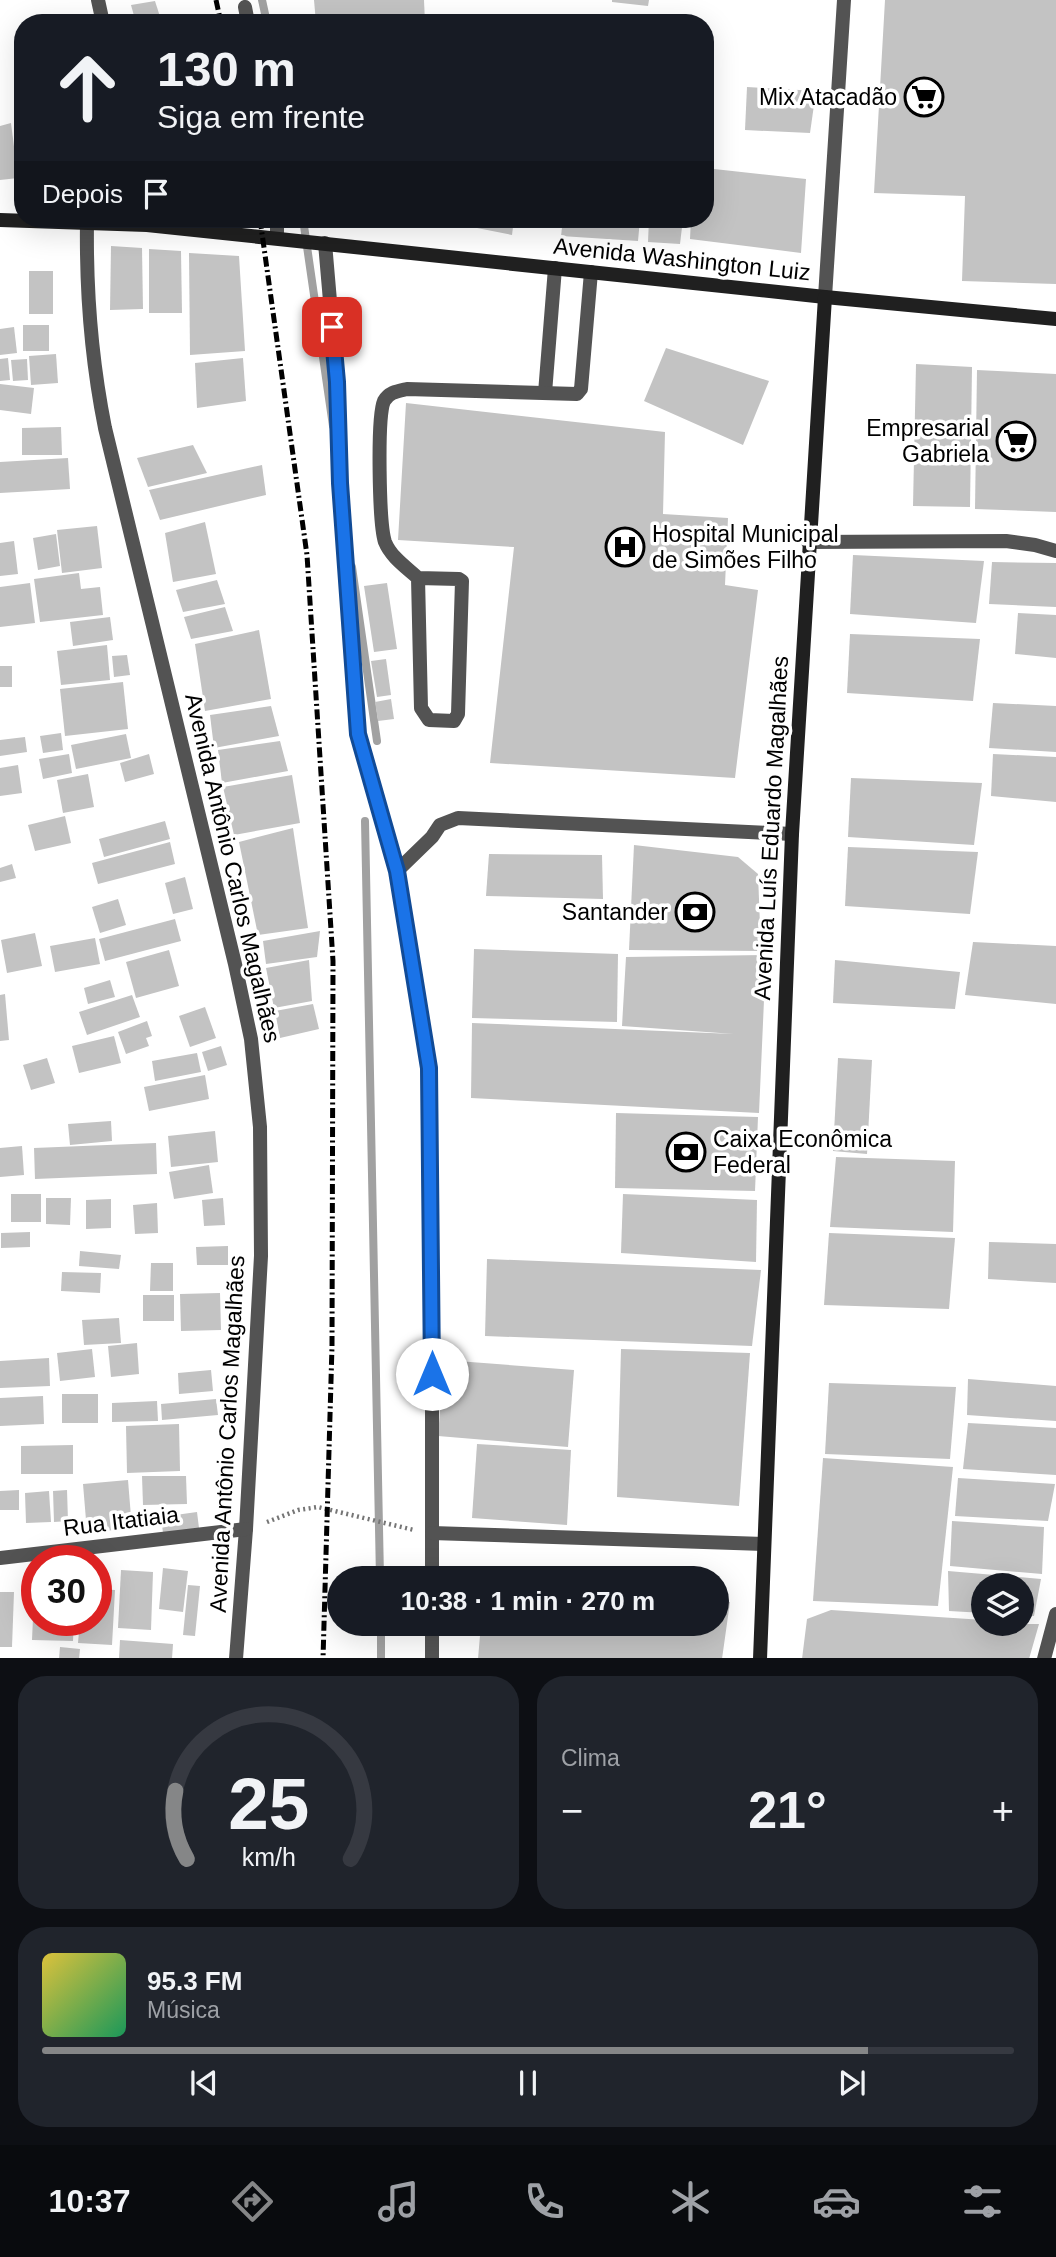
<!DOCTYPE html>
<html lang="pt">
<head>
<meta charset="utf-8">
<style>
  body { margin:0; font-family:Helvetica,sans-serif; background:#20242c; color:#f1f3f6; height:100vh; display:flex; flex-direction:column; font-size:26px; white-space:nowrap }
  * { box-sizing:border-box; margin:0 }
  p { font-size:23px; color:#9ea1a6 }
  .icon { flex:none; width:38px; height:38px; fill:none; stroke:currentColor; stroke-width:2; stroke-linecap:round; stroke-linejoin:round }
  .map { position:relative; height:1658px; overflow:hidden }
  .details { display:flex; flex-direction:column; gap:18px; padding:18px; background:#0d0f14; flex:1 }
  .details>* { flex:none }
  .top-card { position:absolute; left:14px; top:14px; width:700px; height:214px; border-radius:28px; box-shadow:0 7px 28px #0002; background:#171b24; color:#f1f3f6; overflow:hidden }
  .buttons { position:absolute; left:971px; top:1573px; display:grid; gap:14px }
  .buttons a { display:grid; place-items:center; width:63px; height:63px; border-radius:50%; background:#171b24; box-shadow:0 7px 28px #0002; font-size:35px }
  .speed { position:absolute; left:21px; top:1545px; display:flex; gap:14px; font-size:35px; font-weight:700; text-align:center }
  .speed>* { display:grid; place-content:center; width:91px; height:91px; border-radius:50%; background:#171b24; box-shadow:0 7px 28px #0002; line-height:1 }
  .speed .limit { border:10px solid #d22; background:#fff; color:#111 }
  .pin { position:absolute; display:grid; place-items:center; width:60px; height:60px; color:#fff; margin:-30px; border-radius:14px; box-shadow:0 4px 10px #0006 }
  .me { position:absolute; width:77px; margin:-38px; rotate:0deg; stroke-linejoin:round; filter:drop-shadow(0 0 5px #0008) }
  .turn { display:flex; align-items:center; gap:24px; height:147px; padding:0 28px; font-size:32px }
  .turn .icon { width:91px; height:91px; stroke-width:2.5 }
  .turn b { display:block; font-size:49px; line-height:60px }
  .then { display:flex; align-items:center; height:66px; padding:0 28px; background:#0003; gap:14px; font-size:26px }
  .big { font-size:52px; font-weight:700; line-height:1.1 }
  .details .card { flex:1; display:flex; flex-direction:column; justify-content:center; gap:10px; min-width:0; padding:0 24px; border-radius:28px; background:#20242c }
  .details .dial { align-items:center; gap:0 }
  .dial svg { height:182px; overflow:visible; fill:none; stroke:#363941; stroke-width:7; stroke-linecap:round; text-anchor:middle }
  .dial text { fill:#f1f3f6; stroke:none }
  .song { display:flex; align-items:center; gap:21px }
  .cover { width:84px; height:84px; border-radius:10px; background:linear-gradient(135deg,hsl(50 70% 55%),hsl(150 70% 35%)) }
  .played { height:7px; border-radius:4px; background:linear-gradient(90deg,#858687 85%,#363941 85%) }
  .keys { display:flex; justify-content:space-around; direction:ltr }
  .heat { display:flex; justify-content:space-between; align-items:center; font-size:38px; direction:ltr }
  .details .tiles { flex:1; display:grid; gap:18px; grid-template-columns:1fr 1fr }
  .card:last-child { grid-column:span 2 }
  .trip { position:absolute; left:327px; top:1566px; width:402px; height:70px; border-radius:35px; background:#171b24; box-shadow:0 7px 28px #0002; font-weight:700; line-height:70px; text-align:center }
  .tab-bar { display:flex; height:112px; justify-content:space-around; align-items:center; background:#090b0e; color:#9ea1a6 }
  .tab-bar .icon { width:49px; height:49px }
  .tab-bar .on { color:#858687 }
  .tab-bar b { font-size:32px; color:#f1f3f6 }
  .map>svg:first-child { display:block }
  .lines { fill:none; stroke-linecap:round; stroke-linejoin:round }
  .stream { stroke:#a1a1a1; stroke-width:8 }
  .building { fill:#c3c3c3 }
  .path { stroke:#757575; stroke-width:4.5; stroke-dasharray:2 3.5; stroke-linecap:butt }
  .lane { stroke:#535353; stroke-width:14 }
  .street { stroke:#535353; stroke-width:14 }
  .secondary { stroke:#202020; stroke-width:14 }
  .rail { stroke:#000; stroke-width:5; stroke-dasharray:10 3.5 2 3.5; stroke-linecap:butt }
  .route-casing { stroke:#114b97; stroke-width:18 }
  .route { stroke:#1a73e8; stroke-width:12 }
  .labels { text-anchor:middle; stroke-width:7; stroke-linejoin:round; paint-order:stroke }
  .poi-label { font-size:23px; fill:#000; stroke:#fff; text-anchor:end }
  .street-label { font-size:23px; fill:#000; stroke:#fff }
</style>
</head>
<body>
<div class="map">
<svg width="1056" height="1659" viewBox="0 0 1056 1659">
  <rect width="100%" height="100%" fill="#fff"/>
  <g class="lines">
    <!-- stream -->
    <g class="stream">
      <path d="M262,0L267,23"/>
      <path d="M303,219L333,426"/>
      <path d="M352,567L377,741"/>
      <path d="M365,821L380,1578"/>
      <path d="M381,1624V1659"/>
    </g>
  </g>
  <!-- building -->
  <g class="building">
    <path d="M314,0H424L425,23H316Z"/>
    <path d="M612,0H649L648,6L612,2Z"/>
    <path d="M885,0H1056V284L962,281L965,196L874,193Z"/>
    <path d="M155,1L162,23H136L131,5Z"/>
    <path d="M747,87L816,91L810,133L745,130Z"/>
    <path d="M11,123L18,178L0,180V126Z"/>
    <path d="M23,130V168H21L15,132Z"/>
    <path d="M705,168L806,179L801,253L690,239L691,219H705Z"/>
    <path d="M473,219H514L512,235L472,227Z"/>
    <path d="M563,219H640L638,241L561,236Z"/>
    <path d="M649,219H683L680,244L648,242Z"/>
    <path d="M111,246L142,248L143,309L110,310Z"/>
    <path d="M149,249L181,251L182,313H149Z"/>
    <path d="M189,253L239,256L245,351L190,355Z"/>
    <rect x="29" y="271" width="24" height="43"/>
    <rect x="23" y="325" width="26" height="26"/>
    <path d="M14,327L17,353L0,355V329Z"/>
    <path d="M666,348L769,381L743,445L644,401Z"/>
    <path d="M56,354L58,383L31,385L29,356Z"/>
    <path d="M8,358L10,380L0,381V359Z"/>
    <path d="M243,358L246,401L197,408L195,363Z"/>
    <path d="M27,359L28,380L13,381L11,360Z"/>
    <path d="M916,364L972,367L970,507L913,506Z"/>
    <path d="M977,370L1056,374V512L975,509Z"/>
    <path d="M0,384L34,388L31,414L0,410Z"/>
    <path d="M406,403L665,432L663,514L728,518L725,585L758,590L735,778L490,763L514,547L398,540Z"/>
    <path d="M61,427L62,455H22V428Z"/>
    <path d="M193,445L207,473L148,487L137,458Z"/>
    <path d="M68,458L70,489L0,493V462Z"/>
    <path d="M262,465L266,495L160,520L149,490Z"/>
    <path d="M205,522L216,574L173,582L165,533Z"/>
    <path d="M97,526L102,568L62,573L57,530Z"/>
    <path d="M56,534L60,566L38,570L33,538Z"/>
    <path d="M14,541L18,574L0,576V543Z"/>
    <path d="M853,555L984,561L976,623L850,614Z"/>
    <path d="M992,562L1056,563V607L989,604Z"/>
    <path d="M79,573L81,589L100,587L103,615L40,622L34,579Z"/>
    <path d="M217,580L225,604L183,612L176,590Z"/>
    <path d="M30,583L35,623L0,627V587Z"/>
    <path d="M387,583L397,649L374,652L364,586Z"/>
    <path d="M225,607L233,631L191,639L184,617Z"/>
    <path d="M1018,613L1056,615V658L1015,654Z"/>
    <path d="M110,617L113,640L73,646L70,622Z"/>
    <path d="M259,630L271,699L205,711L195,644Z"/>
    <path d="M850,634L980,639L973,701L847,693Z"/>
    <path d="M107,645L110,680L61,685L57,651Z"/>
    <path d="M127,655L130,675L114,677L112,656Z"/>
    <path d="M386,659L391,695L377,697L371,661Z"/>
    <rect x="0" y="666" width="12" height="21"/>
    <path d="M123,682L128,729L65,736L60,689Z"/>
    <path d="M391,699L394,719L378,721L375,702Z"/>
    <path d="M993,703L1056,706V752L989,748Z"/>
    <path d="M271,706L279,736L214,748L210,715Z"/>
    <path d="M61,733L63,750L43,753L40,736Z"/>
    <path d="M126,734L131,758L76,769L71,745Z"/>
    <path d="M25,737L27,752L0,756V740Z"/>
    <path d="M280,741L288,771L222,783L218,750Z"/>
    <path d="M69,754L72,773L43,779L39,759Z"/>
    <path d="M149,754L154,774L125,782L120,763Z"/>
    <path d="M993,754L1056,757V802L991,796Z"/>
    <path d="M18,765L22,793L0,796V768Z"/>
    <path d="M88,774L94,807L63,813L57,780Z"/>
    <path d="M292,775L300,823L234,835L223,787Z"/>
    <path d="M851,778L982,783L974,845L848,837Z"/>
    <path d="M65,816L71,843L35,851L28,825Z"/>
    <path d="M165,821L170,839L104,857L99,839Z"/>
    <path d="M293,828L308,928L258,935L239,842Z"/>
    <path d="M170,842L175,864L98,884L92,863Z"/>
    <path d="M634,845L738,857L758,874L761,951L629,950Z"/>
    <path d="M848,847L978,852L970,914L845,906Z"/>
    <path d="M489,854L602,855L603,899L486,896Z"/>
    <path d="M12,864L16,878L0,882V868Z"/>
    <path d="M185,877L193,909L173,914L165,883Z"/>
    <path d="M118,899L126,925L100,933L92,907Z"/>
    <path d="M175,919L181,941L105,961L99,939Z"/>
    <path d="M320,931L317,957L266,964L263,941Z"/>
    <path d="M35,933L42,966L7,973L1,940Z"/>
    <path d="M95,938L100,964L55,972L50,946Z"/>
    <path d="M973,942L1056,946V1004L965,995Z"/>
    <path d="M474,949L618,954L617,1022L472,1018Z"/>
    <path d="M169,950L179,986L136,998L126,962Z"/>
    <path d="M766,955L759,1113L471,1098L472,1023L734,1034L622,1026L626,957Z"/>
    <path d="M309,960L312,1001L274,1008L266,968Z"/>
    <path d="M835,960L960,972L955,1009L833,1003Z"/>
    <path d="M110,980L115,997L88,1004L84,988Z"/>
    <path d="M5,994L9,1040L0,1041V995Z"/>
    <path d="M132,995L140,1017L87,1035L79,1012Z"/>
    <path d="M313,1004L319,1029L280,1038L275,1011Z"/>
    <path d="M205,1007L216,1038L190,1047L179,1016Z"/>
    <path d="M147,1021L152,1036L146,1038L149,1046L126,1054L118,1032Z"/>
    <path d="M114,1036L121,1063L79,1073L72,1046Z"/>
    <path d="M221,1046L227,1065L208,1071L202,1052Z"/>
    <path d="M197,1053L201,1072L155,1081L152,1061Z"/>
    <path d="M47,1058L55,1083L31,1090L23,1065Z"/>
    <path d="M838,1058L872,1060L867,1154L833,1151Z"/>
    <path d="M205,1075L209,1099L149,1111L144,1087Z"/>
    <path d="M616,1113L758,1117L755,1191L615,1188Z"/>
    <path d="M111,1121L112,1141L70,1145L68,1124Z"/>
    <path d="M215,1131L218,1162L171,1167L168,1136Z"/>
    <path d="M156,1143L157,1174L35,1179L34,1148Z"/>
    <path d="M22,1146L24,1175L0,1177V1148Z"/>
    <path d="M836,1157L955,1161L953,1232L830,1227Z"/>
    <path d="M209,1165L213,1193L174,1199L169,1172Z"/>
    <rect x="11" y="1194" width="30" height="28"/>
    <path d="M623,1194L757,1200L756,1262L621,1253Z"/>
    <path d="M46,1198H71L70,1225L46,1224Z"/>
    <path d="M223,1198L225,1225L204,1226L202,1200Z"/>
    <path d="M111,1199V1228L86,1229V1200Z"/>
    <path d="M157,1203L158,1233L135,1234L133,1205Z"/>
    <path d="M30,1232V1247L1,1248V1233Z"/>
    <path d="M829,1233L955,1238L949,1309L824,1305Z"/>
    <path d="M989,1242L1056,1244V1283L988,1279Z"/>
    <path d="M228,1246V1265H197L196,1247Z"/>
    <path d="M80,1251L121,1255L119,1269L79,1266Z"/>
    <path d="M487,1259L761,1270L752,1346L485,1336Z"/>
    <path d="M151,1263H173V1291H150Z"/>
    <path d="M62,1272L101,1273L100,1293L61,1291Z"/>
    <path d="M220,1293L221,1330L181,1331L180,1294Z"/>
    <rect x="143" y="1295" width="31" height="26"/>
    <path d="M119,1318L121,1343L84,1345L82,1320Z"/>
    <path d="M137,1343L139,1374L111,1377L108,1346Z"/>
    <path d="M92,1349L95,1377L60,1381L57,1353Z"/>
    <path d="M621,1349L750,1353L739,1506L617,1497Z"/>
    <path d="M49,1358L50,1386L0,1388V1361Z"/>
    <path d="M444,1360L574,1370L568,1447L438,1436Z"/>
    <path d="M211,1370L213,1391L179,1394L178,1373Z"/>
    <path d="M968,1379L1056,1386V1421L967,1415Z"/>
    <path d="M829,1383L956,1387L950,1459L825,1454Z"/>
    <rect x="62" y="1394" width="36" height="29"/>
    <path d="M43,1396L44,1424L0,1426V1398Z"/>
    <path d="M216,1399L218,1415L162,1420L161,1404Z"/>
    <path d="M157,1401L158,1421L112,1422V1403Z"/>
    <path d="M968,1423L1056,1428V1475L963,1469Z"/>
    <path d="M179,1424L180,1471L127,1473L126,1426Z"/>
    <path d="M477,1444L571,1450L567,1525L472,1518Z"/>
    <path d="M73,1445V1474H21V1446Z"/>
    <path d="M823,1458L953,1467L938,1606L813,1601Z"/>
    <path d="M142,1476H186L187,1504L143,1505Z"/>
    <path d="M958,1478L1055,1484L1048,1521L955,1516Z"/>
    <path d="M128,1480L132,1529L87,1532L83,1484Z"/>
    <path d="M19,1490V1510H0V1491Z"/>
    <path d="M67,1490L68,1521L54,1522L53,1491Z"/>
    <path d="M49,1491L51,1522L26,1523L25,1493Z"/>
    <path d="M197,1512L199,1528L163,1533L161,1517Z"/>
    <path d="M952,1521L1044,1527L1042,1574L950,1566Z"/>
    <path d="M163,1568L188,1571L183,1612L159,1609Z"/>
    <path d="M121,1570L153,1572L151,1630L118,1628Z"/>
    <path d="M948,1571L1041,1579L1034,1616H1022V1586H984V1613L949,1611Z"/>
    <path d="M35,1574H37V1620H74L73,1641L32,1640Z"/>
    <path d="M188,1585L200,1586L195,1636L183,1635Z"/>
    <path d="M96,1589L115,1590L112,1645L78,1643L80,1620H96Z"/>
    <path d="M0,1592H14L12,1647H0Z"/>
    <path d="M718,1601L730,1602L722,1659H478L481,1624H718Z"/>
    <path d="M831,1610L984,1620V1624H1039L1029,1659H802L807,1619Z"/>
    <path d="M120,1640L173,1644L172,1659H119Z"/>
    <path d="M60,1647L80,1649L79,1659H59Z"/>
  </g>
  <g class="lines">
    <!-- path -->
    <path class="path" d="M267,1522L298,1510L318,1507L414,1530"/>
    <!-- lane -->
    <g class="lane">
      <path d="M245,7L248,23"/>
      <path d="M277,238V219"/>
      <path d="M545,393L555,268"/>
      <path d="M418,578L421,708L429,720L454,721L458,714L462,581L459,579L418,578C406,567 391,557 385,542C379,524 377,417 384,401C389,392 398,391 407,389L577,394L581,389L591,272"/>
    </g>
    <!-- street -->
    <g class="street">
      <path d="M98,0L103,23"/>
      <path d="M87,222C86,293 91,358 105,428L235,964L251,1039L260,1127L261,1256L246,1529L236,1659"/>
      <path d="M325,243L337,382L340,483L358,734L397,871L429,1067L432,1321V1578"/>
      <path d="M825,297L844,0"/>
      <path d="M808,542L1006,541L1035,545L1056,551"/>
      <path d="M397,871L432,837L440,825L458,818L792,834"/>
      <path d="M432,1533L764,1544"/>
      <path d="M0,1558L246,1529"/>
      <path d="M432,1624V1659"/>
      <path d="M1044,1659L1056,1614"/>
    </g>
    <!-- secondary -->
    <g class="secondary">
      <path d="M0,220L147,225L825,297L1056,319"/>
      <path d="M760,1659L792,834L825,297"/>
    </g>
    <!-- rail -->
    <g class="rail">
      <path d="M216,0L221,23"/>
      <path d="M260,219L307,555L333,961L332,1346L323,1659"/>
    </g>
  </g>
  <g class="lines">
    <defs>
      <path id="route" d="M332,327L337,382L340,483L358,734L397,871L429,1068L432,1374"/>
    </defs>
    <!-- route casing -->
    <use href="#route" class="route-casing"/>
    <!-- route -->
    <use href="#route" class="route"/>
  </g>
  <!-- icons -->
  <defs>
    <symbol id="supermarket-ring" viewBox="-11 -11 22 22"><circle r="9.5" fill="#fff" stroke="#000" stroke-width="1.5"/><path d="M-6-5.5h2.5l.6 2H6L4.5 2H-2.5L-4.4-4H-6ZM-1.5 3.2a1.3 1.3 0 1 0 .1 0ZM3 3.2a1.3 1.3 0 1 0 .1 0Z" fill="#000"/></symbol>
    <symbol id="hospital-ring" viewBox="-11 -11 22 22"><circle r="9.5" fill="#fff" stroke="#000" stroke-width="1.5"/><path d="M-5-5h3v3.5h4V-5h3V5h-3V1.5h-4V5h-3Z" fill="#000"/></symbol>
    <symbol id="bank-ring" viewBox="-11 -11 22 22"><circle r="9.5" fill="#fff" stroke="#000" stroke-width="1.5"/><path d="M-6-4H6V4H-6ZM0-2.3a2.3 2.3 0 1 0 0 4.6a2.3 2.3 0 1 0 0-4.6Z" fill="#000"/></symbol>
  </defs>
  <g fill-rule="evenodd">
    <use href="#supermarket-ring" x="902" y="75" width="44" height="44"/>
    <use href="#supermarket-ring" x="994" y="419" width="44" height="44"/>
    <use href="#hospital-ring" x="603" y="525" width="44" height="44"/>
    <use href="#bank-ring" x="673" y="890" width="44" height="44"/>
    <use href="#bank-ring" x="664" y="1130" width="44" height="44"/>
  </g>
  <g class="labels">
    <!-- poi labels -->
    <g class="poi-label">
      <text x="897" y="105">Mix Atacadão</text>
      <text x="989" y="436">Empresarial<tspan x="989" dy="26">Gabriela</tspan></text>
      <text x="652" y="542" text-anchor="start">Hospital Municipal<tspan x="652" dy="26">de Simões Filho</tspan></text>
      <text x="668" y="920">Santander</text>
      <text x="713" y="1147" text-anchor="start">Caixa Econômica<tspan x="713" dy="26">Federal</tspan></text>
    </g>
    <!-- street labels -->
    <g class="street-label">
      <text transform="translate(682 259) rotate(6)" y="8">Avenida Washington Luiz</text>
      <text transform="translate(771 828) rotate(-87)" y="8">Avenida Luís Eduardo Magalhães</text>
      <text transform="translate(233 868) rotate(77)" y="8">Avenida Antônio Carlos Magalhães</text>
      <text transform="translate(227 1434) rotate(-87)" y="8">Avenida Antônio Carlos Magalhães</text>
      <text transform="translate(121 1521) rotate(-7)" y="8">Rua Itatiaia</text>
    </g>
  </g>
</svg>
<div class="buttons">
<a><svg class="icon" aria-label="layers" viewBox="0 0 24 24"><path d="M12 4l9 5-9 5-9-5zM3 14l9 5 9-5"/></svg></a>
</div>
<div class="speed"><div class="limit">30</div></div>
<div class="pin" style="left:332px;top:327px;background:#d93025"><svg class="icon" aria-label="arrive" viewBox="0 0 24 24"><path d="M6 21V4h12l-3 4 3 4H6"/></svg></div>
<svg class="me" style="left:432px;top:1374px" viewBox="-20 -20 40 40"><circle r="19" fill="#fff"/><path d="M0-13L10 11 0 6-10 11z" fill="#1a73e8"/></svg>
<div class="trip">10:38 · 1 min · 270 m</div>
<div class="top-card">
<div class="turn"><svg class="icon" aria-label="ahead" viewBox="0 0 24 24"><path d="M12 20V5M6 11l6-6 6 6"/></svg><div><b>130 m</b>Siga em frente</div></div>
<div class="then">Depois<svg class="icon" aria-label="arrive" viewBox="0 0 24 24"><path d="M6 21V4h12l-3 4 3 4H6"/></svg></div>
</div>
</div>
<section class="details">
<div class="tiles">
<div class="card dial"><svg viewBox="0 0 100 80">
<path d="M14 69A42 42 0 1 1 86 69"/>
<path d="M14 69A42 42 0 0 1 9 39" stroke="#858687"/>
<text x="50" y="56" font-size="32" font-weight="700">25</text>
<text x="50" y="72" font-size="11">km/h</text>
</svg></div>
<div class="card"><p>Clima</p>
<div class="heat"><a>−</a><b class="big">21°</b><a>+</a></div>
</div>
<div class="card">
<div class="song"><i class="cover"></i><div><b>95.3 FM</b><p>Música</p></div></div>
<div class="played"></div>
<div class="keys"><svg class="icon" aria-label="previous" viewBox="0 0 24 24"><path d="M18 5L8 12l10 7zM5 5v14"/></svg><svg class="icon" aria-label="pause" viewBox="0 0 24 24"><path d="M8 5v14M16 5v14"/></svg><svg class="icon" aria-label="next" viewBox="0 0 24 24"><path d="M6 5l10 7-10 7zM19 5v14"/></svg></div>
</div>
</div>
</section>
<nav class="tab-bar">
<b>10:37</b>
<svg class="icon on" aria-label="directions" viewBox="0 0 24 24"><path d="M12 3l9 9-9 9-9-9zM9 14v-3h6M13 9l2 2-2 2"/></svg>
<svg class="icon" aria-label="music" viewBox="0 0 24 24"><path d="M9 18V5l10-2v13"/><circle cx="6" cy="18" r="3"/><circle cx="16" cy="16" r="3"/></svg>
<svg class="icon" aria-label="phone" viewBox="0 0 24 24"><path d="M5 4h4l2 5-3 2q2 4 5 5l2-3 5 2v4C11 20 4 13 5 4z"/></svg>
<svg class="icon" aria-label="climate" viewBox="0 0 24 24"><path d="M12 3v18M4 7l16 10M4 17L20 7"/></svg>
<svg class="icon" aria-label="car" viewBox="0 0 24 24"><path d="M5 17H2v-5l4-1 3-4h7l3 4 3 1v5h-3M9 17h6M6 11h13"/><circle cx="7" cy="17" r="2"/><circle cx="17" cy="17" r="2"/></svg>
<svg class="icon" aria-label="filters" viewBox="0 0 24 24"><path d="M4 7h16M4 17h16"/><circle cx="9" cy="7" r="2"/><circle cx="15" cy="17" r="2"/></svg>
</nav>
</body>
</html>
